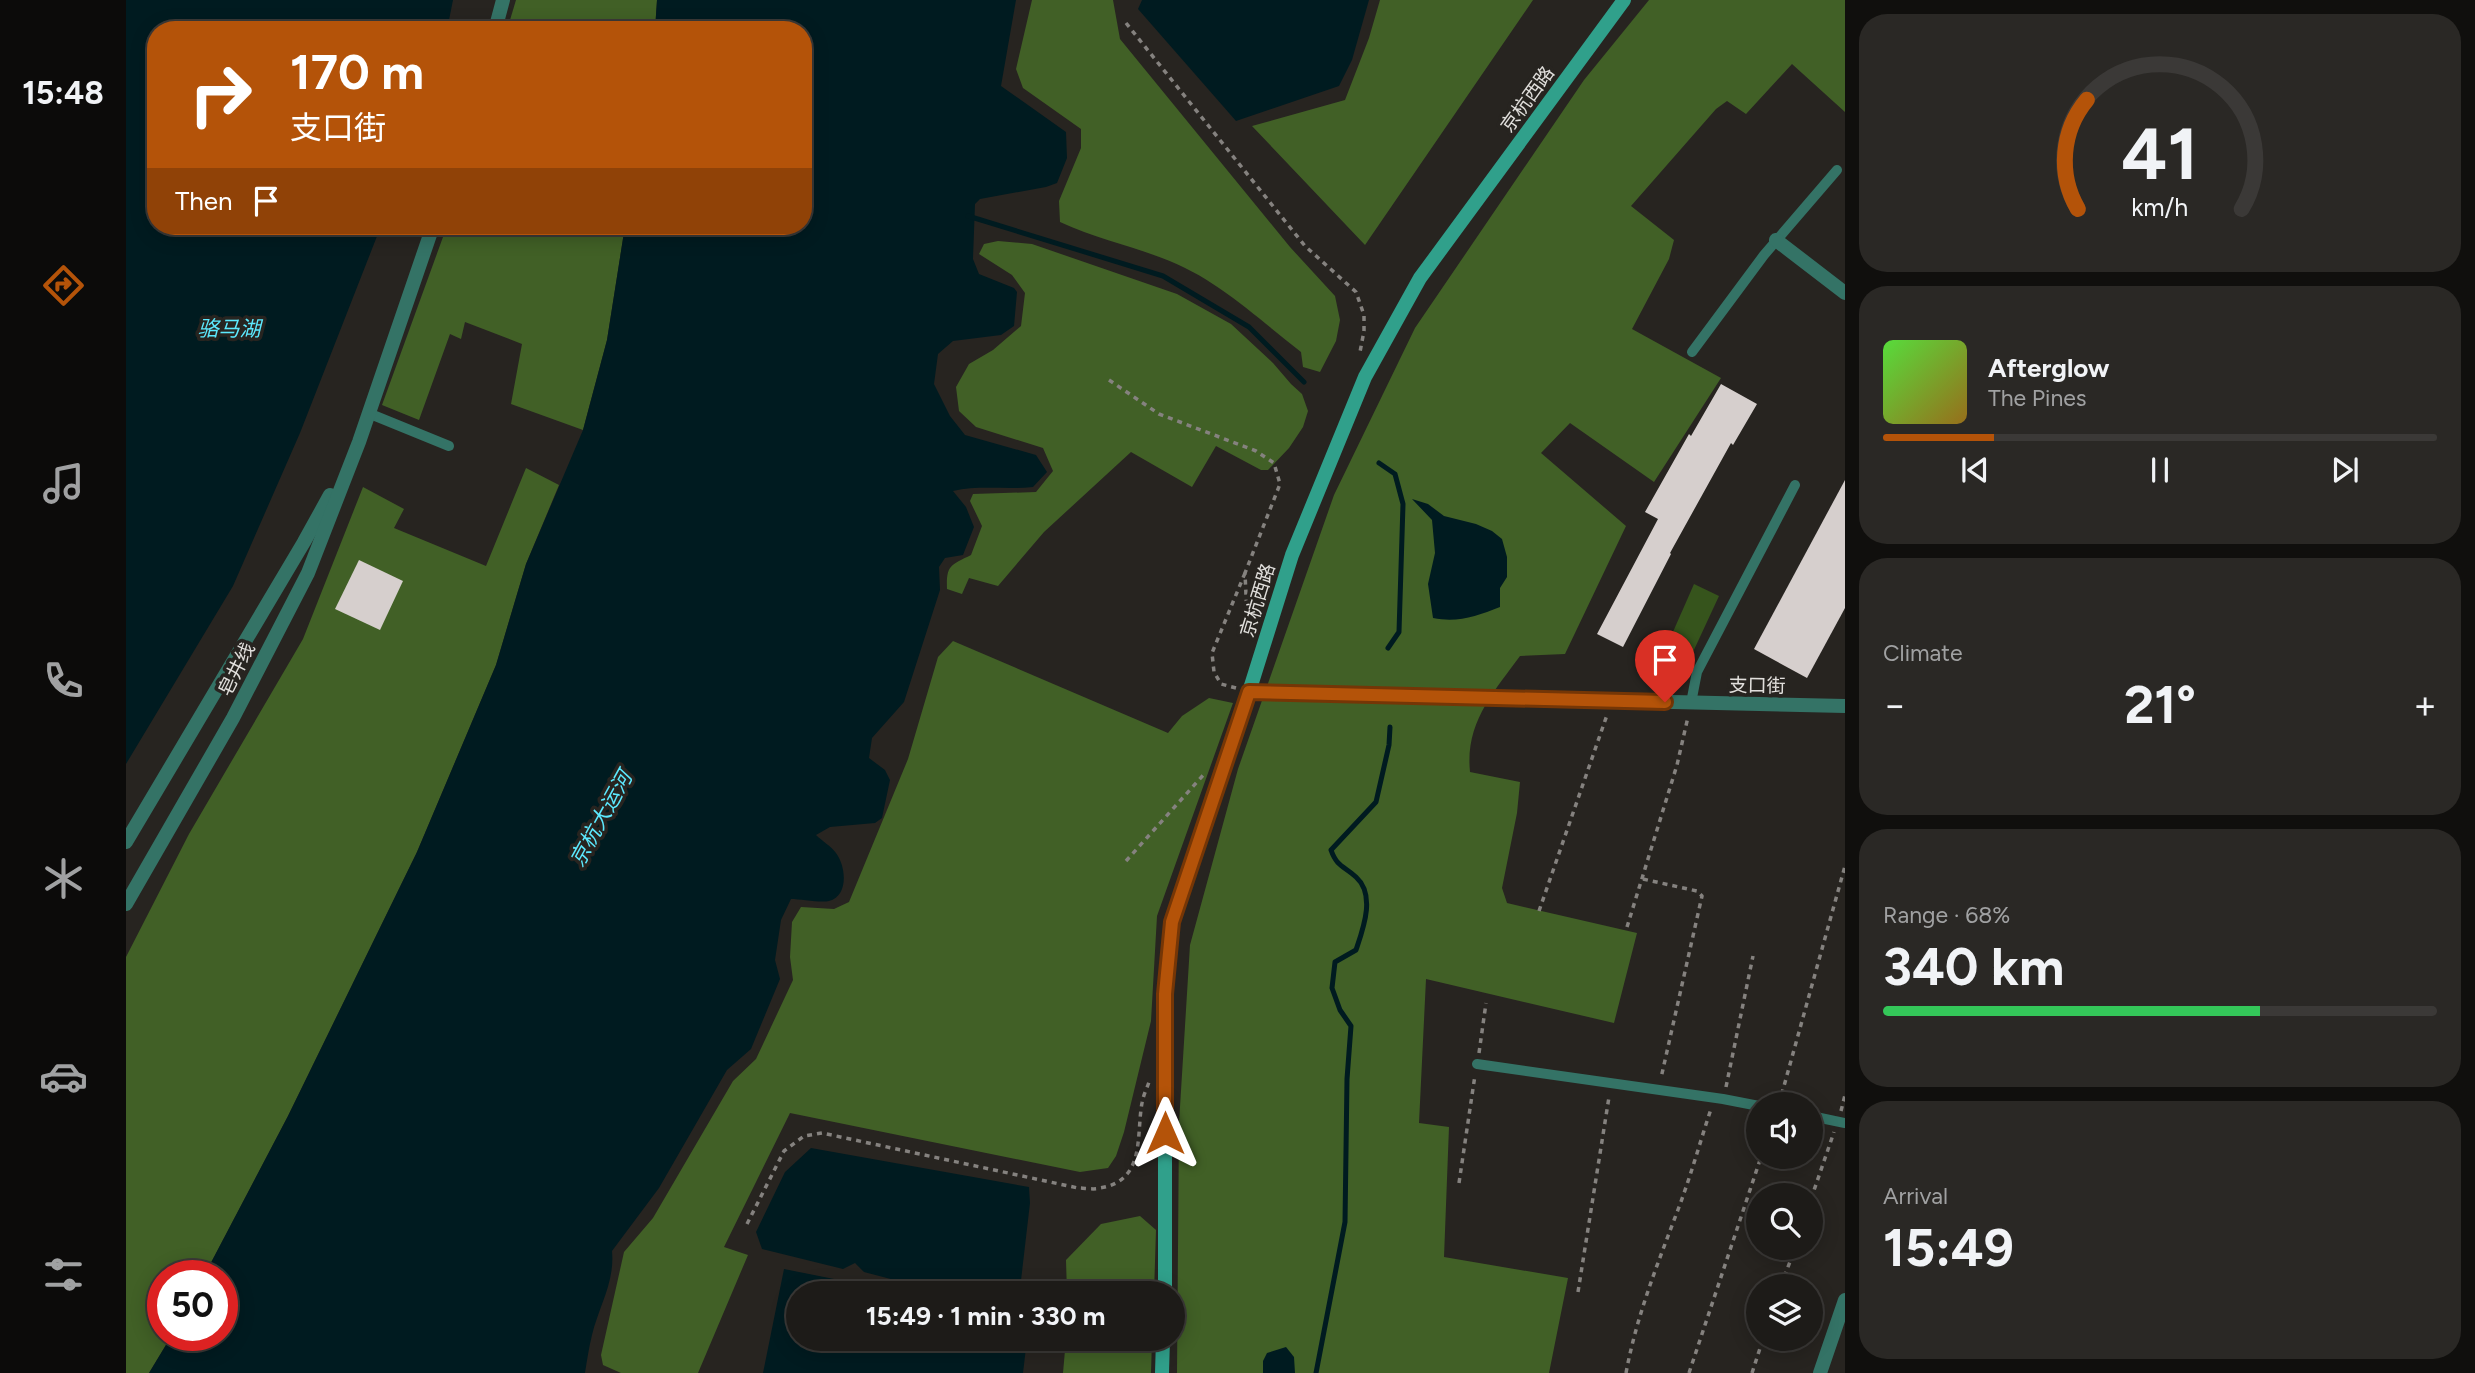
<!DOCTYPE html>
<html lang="en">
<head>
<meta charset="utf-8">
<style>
  body { margin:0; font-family:Figtree,"Noto Sans SC",sans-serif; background:#2a2825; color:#f1f3f6; height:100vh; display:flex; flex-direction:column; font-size:26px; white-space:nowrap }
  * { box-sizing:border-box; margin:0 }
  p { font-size:23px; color:#a0a1a2 }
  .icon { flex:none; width:38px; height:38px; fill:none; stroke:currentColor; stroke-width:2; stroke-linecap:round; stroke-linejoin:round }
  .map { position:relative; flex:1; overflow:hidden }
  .side { display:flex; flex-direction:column; gap:14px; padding:14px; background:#100f0d; width:630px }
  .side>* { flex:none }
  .hud { position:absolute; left:21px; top:21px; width:665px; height:214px; border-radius:28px; box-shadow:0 4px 18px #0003,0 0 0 2px #3b3937; background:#b45309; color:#fff; overflow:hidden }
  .controls { position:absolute; left:1620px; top:1092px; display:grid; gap:14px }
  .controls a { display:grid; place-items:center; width:77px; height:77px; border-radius:50%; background:#1d1b18; box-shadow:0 4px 18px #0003,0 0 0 2px #3b3937; font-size:35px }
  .speed { position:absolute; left:21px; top:1260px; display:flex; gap:14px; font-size:35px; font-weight:700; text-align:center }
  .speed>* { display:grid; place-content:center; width:91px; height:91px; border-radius:50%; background:#1d1b18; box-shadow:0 4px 18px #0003,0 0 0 2px #3b3937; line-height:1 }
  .speed .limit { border:10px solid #d22; background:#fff; color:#111 }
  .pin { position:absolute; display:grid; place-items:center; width:60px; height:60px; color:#fff; margin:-72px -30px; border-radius:50% 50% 50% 0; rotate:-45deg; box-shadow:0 0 7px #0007 }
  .pin .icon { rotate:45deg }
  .me { position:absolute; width:77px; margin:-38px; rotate:0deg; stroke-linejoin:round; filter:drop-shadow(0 0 5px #0008) }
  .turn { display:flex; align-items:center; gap:24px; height:147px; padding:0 28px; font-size:32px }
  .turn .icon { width:91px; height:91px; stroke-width:2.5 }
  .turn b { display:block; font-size:49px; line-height:60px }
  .then { display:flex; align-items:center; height:66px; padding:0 28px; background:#0003; gap:14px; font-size:26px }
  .big { font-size:52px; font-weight:700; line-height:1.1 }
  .side .card { flex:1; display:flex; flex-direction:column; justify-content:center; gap:10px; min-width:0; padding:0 24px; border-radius:28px; background:#2a2825 }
  .side .dial { align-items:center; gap:0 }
  .dial svg { height:182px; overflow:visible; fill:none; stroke:#3b3937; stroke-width:7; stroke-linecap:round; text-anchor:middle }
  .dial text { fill:#f1f3f6; stroke:none }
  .song { display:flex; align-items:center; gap:21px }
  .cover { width:84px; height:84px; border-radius:10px; background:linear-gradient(135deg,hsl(110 70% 55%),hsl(40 70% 35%)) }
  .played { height:7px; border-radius:4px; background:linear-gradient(90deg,#b45309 20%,#3b3937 20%) }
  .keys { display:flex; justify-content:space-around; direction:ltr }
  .heat { display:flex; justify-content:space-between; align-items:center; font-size:38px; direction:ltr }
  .charge { height:10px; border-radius:5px; background:linear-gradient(90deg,#34c759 68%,#3b3937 0) }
  .trip { position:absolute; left:660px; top:1281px; width:399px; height:70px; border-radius:35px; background:#1d1b18; box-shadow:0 4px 18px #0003,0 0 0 2px #3b3937; font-weight:700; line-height:70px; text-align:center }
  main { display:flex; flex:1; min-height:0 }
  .dock { display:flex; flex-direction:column; width:126px; justify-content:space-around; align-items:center; background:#0c0b0a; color:#a0a1a2 }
  .dock .icon { width:49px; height:49px }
  .dock .selected { color:#b45309 }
  .dock b { font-size:32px; color:#f1f3f6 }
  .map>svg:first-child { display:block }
  .green { fill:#36541c }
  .forest { fill:#416026 }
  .water { fill:#001b20 }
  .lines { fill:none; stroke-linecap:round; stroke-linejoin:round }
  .stream { stroke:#001b20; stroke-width:5 }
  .building { fill:#d6cfcd }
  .path { stroke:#85827f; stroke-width:3.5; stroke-dasharray:5 5; stroke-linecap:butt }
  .service { stroke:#347366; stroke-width:10 }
  .minor { stroke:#347366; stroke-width:14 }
  .tertiary { stroke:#347366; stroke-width:14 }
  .secondary { stroke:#30a08b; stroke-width:14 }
  .route-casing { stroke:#753606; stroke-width:18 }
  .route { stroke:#b45309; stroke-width:12 }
  .labels { text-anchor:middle; stroke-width:7; stroke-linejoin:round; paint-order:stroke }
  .street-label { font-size:19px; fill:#e1dfdc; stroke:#272420 }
  .water-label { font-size:21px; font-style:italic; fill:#5ce9fe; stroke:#272420 }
</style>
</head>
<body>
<main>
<nav class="dock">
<b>15:48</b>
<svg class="icon selected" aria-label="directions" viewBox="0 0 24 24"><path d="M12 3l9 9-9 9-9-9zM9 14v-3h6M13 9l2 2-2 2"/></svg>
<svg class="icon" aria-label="music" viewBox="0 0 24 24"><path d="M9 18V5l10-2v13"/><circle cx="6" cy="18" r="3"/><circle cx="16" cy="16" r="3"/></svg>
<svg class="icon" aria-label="phone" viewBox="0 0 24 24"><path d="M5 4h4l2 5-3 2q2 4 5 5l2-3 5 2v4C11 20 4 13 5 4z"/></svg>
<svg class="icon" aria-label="climate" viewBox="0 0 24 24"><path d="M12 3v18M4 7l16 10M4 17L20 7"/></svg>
<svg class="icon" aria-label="car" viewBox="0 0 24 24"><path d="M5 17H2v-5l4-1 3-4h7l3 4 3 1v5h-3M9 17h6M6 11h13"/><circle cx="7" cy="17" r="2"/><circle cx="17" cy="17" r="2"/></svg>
<svg class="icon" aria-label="filters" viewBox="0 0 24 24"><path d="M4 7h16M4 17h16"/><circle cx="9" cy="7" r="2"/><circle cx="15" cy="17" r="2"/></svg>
</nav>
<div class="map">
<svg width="1719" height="1373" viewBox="0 0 1719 1373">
  <rect width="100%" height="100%" fill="#272420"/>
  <!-- green -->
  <path class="green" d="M1568,584L1593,596L1567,652L1543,641Z"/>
  <!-- forest -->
  <g class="forest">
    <path d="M390,0H531L529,30H381Z"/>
    <path d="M906,0H987L994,39L1164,247L1209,296L1214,320L1210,341L1194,372L1177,367L1175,352C1131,318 1089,277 1036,258C1002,245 968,238 934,222L933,201L955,148V129L897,88L890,69Z"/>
    <path d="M1254,0H1407L1239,245L1126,126L1219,100L1243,38Z"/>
    <path d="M1523,0H1719V112L1666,64L1620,114L1601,101L1590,109L1505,206L1548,240L1543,259L1506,329L1595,378L1528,482L1444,423L1415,453L1500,526L1439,654L1394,656C1367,693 1339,723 1344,772L1394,782L1391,813L1376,888L1381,903L1511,933L1488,1023L1300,979L1293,1123L1323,1127L1318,1257L1442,1278L1423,1373H1051L1053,1123L1064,945L1112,769L1208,495L1289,328L1458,80Z"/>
    <path d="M321,226H499L481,340L457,430L385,404L396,344L339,322L335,339L324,334L293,420L256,405Z"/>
    <path d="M872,241L906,244L1051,294L1105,324L1147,363L1165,384L1176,394L1182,411L1177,427L1163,448L1142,470H1135L1090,446L1066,487L1005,452L918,532L872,586L843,578L836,594L821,589C820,565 825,565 845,555L856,526L844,501L847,494L910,492L927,471L917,448L850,427L833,411L830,387L843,364L867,350L895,326L899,293L886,275L853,254L858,244Z"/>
    <path d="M400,468L433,485L400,564L370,665L291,852L162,1116L78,1276H37V1335H46L23,1373H0V957L63,834L177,639L237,487L278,509L268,528L360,566Z"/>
    <path d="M827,641L1042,733L1056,716L1083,698L1107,703L1031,916L1025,1021L998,1132L990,1156L982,1168L954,1172L664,1113L598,1247L622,1255L572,1373H495L477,1365L475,1355L498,1252L527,1218L607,1081L630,1059L667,980L664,957L666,922L675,907L708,909L723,902L782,759L812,657Z"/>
    <path d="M1014,1216L1030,1230L1028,1293H941L940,1260L975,1224Z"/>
    <path d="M940,1339H1026L1025,1373H937Z"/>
  </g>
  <!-- water -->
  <g class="water">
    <path d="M0,0H327L321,30H30V226H255L174,433L107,586L0,764Z"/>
    <path d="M531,0H890L875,86L940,132L941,158L931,183L920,187L854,199L849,204L847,259L853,274L888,288L891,292L888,326L875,335L827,341L812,354L808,384L824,416L839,435L910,455L921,472L907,487C881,490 853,485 827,491L840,507L848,527L837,555L819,558L813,567L814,590L778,702L746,738L743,758L759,770L764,780L756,818L749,823L704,827L690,835C696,841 705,846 710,853C720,866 723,896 703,901C695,903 674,899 665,899L655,920L649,960L654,979L625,1049L601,1070L533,1188L486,1251C489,1282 473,1306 466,1335C463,1347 461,1360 459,1373H23L46,1335H96V1276H78L162,1116L291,852L370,665L400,564L457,430L481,340L499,226H677V30H529Z"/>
    <path d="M1016,0H1243L1226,60L1213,86L1110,121L1012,9Z"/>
    <path d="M1286,499L1302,504L1318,516L1350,524L1366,531L1376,539L1381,557V577L1374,588V607C1351,616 1332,623 1307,618L1302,584L1309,553L1306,520Z"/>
    <path d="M685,1148L903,1187L904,1203L894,1289C842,1303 789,1285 738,1272L729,1263L717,1269L636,1249L630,1232L659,1172Z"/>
    <path d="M658,1269L778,1293H672V1339H901L897,1373H637Z"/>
    <path d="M1160,1347L1168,1357L1169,1373H1137V1361L1141,1353Z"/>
  </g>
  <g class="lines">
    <!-- stream -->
    <g class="stream">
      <path d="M842,216L1037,276L1123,327L1178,382"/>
      <path d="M1253,463L1269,474L1277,504L1273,632L1262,648"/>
      <path d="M1190,1373L1219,1222L1221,1079L1225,1026L1214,1010L1206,988L1209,962L1230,950C1237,929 1250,895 1230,877C1218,866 1211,867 1205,850L1250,802L1263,745L1264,727"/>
    </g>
  </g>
  <!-- building -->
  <g class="building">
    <path d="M1595,384L1631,404L1607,445L1605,443L1544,553L1545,554L1497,647L1471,634L1532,519L1519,512L1563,434L1565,436Z"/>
    <path d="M1719,480V608L1681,678L1628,649Z"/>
    <path d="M233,560L277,581L254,630L209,609Z"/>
  </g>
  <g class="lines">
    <!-- path -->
    <g class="path">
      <path d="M1000,23L1179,246L1230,292L1238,315V331L1234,352"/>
      <path d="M983,380L1033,414L1130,451L1148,463L1154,484L1119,573L1122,639"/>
      <path d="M1110,688L1095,684L1088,672L1086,653L1119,573"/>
      <path d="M1000,861L1080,772"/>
      <path d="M1517,879L1571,891L1576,896L1535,1078"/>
      <path d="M1413,911L1481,715"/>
      <path d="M1501,927L1551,765L1562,717"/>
      <path d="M1353,1053L1360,1003"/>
      <path d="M1600,1087L1627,956"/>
      <path d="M1653,1104L1719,866"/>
      <path d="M1715,1111L1719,1095"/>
      <path d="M1333,1183L1349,1075"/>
      <path d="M1685,1199L1708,1132"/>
      <path d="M621,1224L658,1151L678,1136L696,1133L952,1188C959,1188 968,1190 974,1188C1020,1181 1010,1135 1016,1103C1017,1096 1021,1088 1023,1082"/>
      <path d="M1655,1286L1669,1248"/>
      <path d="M1452,1292L1483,1097"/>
      <path d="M1500,1373C1511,1314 1532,1263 1553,1207C1565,1175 1574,1142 1585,1109"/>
      <path d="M1563,1373L1635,1157"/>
      <path d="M1626,1373L1637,1339"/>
    </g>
    <!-- service -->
    <g class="service">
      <path d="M1566,352L1638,255L1711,170"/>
      <path d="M242,413L323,446"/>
      <path d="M1565,703L1571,672L1669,485"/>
      <path d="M1351,1064L1597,1099L1633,1106"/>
      <path d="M1685,1116L1719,1123"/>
    </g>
    <!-- minor -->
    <g class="minor">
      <path d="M1650,240L1719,293"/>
      <path d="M1694,1373L1719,1300"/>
    </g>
    <!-- tertiary -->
    <g class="tertiary">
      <path d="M369,30L377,0"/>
      <path d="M1123,692L1719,706"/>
      <path d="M0,842L178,542L204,495"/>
      <path d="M0,904L107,718L182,573L233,442L307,226"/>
    </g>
    <!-- secondary -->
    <g class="secondary">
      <path d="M1039,1293V994L1047,922L1123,692L1166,555L1239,377L1294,278L1498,0"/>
      <path d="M1036,1373L1037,1339"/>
    </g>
  </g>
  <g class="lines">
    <defs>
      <path id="route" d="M1039,1133V994L1046,922L1123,692L1539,702"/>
    </defs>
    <!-- route casing -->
    <use href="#route" class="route-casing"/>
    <!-- route -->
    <use href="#route" class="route"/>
  </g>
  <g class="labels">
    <!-- street labels -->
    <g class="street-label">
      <text transform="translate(1401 99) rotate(-54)" y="7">京杭西路</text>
      <text transform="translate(1131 600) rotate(-73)" y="7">京杭西路</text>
      <text transform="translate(110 669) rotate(-63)" y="7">皂井线</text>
      <text transform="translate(1631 685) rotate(1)" y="7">支口街</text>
    </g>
    <!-- water labels -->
    <g class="water-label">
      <text x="103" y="336">骆马湖</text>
      <text transform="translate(475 819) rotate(-61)" y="7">京杭大运河</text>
    </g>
  </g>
</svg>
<div class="controls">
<a><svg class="icon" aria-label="sound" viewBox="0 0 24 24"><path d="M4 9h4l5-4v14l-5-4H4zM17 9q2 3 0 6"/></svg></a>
<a><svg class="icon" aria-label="search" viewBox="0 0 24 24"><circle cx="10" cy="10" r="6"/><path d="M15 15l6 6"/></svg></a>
<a><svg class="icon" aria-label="layers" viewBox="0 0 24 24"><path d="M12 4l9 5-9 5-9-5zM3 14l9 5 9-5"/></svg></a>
</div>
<div class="speed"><div class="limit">50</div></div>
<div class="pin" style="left:1539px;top:702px;background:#d93025"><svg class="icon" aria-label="arrive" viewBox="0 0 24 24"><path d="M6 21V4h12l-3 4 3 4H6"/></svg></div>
<svg class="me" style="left:1039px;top:1133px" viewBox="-20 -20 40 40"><path d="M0-17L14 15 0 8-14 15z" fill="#b45309" stroke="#fff" stroke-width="4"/></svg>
<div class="trip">15:49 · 1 min · 330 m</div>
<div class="hud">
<div class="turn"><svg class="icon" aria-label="right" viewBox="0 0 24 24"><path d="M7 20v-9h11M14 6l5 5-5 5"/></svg><div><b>170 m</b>支口街</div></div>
<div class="then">Then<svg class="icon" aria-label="arrive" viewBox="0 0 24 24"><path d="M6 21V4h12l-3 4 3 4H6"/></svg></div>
</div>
</div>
<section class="side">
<div class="card dial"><svg viewBox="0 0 100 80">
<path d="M14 69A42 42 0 1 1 86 69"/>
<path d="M14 69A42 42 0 0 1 18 21" stroke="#b45309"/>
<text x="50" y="56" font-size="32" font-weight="700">41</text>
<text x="50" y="72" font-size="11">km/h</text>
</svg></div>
<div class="card">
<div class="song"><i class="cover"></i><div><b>Afterglow</b><p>The Pines</p></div></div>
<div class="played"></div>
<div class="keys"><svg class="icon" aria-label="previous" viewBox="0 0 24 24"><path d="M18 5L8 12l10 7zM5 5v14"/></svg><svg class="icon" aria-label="pause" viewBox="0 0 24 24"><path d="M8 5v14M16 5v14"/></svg><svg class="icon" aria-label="next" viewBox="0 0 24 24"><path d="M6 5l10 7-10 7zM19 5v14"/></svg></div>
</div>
<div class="card"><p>Climate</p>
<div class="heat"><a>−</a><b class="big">21°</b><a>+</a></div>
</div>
<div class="card"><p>Range · 68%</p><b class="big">340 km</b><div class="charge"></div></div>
<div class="card"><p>Arrival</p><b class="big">15:49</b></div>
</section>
</main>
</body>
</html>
